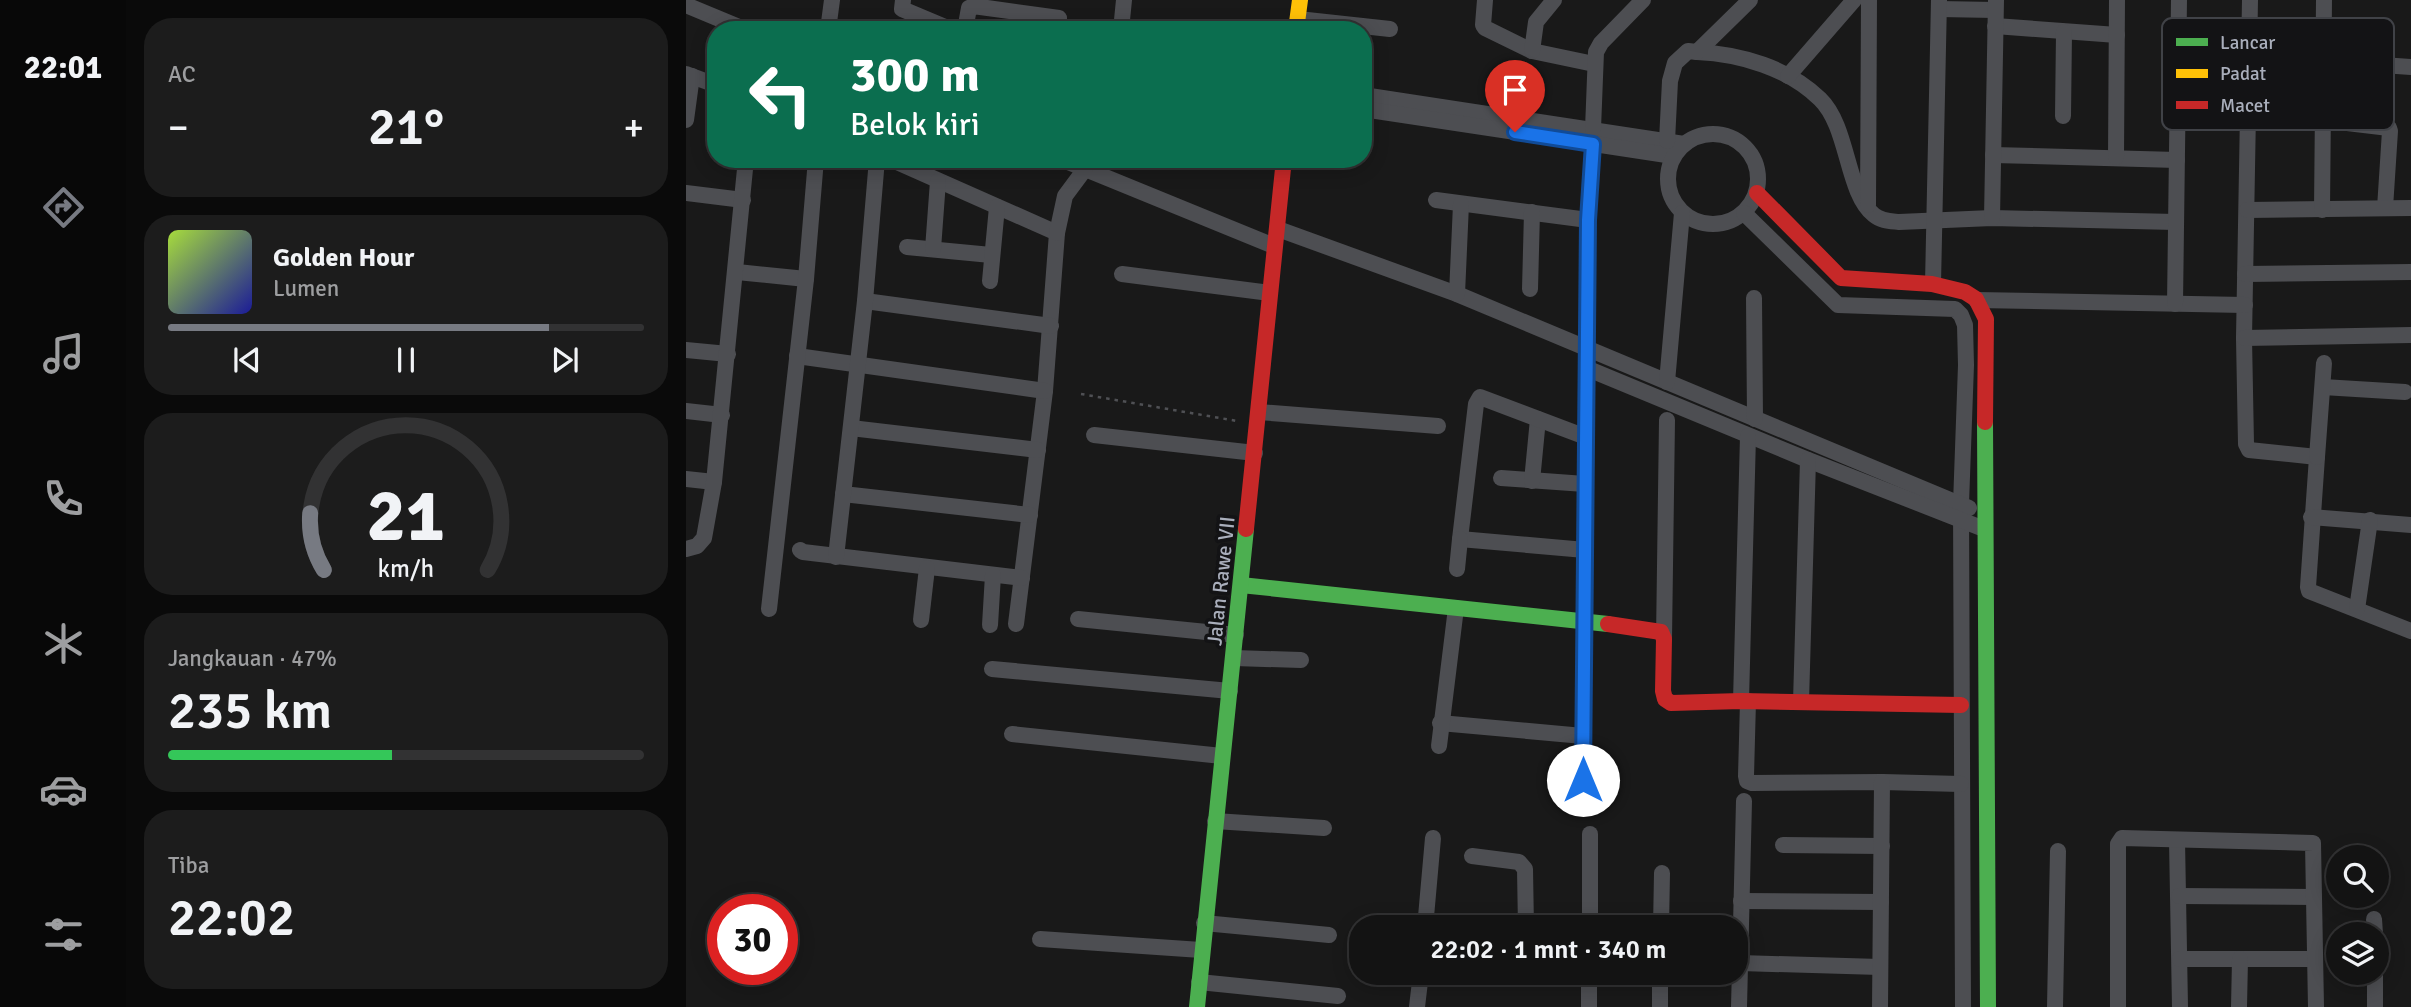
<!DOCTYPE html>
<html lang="id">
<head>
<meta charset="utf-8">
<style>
  body { margin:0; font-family:Signika,sans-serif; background:#1c1c1c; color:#f1f3f6; height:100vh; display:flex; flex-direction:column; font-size:26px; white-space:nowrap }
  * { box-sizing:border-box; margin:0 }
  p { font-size:23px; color:#9d9ea0 }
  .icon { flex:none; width:38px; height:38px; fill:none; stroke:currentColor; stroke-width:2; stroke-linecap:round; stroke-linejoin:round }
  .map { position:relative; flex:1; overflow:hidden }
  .panel { display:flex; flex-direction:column; gap:18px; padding:18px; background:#0a0a0a; width:560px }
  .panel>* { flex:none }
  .banner { position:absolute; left:21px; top:21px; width:665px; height:147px; border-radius:28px; box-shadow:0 4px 18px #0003,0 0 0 2px #323233; background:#0b6e4f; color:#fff; overflow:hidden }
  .fabs { position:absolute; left:1640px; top:845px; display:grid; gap:14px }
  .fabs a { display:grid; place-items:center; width:63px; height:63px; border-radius:50%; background:#131313; box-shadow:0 4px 18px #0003,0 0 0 2px #323233; font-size:35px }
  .speed { position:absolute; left:21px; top:894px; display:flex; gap:14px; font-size:35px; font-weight:700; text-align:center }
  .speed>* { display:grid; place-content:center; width:91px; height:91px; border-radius:50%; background:#131313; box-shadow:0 4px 18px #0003,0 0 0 2px #323233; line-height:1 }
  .speed .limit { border:10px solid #d22; background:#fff; color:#111 }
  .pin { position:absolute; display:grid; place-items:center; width:60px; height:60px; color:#fff; margin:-72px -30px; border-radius:50% 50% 50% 0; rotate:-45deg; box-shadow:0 0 7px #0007 }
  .pin .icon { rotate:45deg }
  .me { position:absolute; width:77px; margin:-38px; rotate:0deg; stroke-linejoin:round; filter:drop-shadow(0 0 5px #0008) }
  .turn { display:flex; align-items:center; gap:24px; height:147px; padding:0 28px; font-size:32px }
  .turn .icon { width:91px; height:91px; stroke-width:2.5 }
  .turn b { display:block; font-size:49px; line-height:60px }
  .big { font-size:52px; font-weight:600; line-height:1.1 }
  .panel .tile { flex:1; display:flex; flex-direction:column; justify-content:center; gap:10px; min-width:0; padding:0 24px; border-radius:28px; background:#1c1c1c }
  .panel .dial { align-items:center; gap:0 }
  .dial svg { height:182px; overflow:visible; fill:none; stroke:#323233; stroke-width:7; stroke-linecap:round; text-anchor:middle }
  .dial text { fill:#f1f3f6; stroke:none }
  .song { display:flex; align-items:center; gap:21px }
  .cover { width:84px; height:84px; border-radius:10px; background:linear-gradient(135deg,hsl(80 70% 55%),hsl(240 70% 35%)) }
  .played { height:7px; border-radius:4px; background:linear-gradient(90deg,#777a82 80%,#323233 80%) }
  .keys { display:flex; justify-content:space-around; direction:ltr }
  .heat { display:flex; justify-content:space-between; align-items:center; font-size:38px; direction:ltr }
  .charge { height:10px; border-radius:5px; background:linear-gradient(90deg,#34c759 47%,#323233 0) }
  .trip { position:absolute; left:663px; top:915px; width:399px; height:70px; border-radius:28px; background:#131313; box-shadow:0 4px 18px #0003,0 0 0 2px #323233; font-weight:600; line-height:70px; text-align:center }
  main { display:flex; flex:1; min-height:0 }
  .menu { display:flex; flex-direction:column; width:126px; justify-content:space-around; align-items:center; background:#080808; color:#9d9ea0 }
  .menu .icon { width:49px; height:49px }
  .menu .active { color:#777a82 }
  .menu b { font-size:32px; color:#f1f3f6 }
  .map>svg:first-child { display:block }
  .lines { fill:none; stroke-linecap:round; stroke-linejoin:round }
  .path { stroke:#4f5054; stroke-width:2.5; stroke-dasharray:3.5 5; stroke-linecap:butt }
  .street { stroke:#4d4e52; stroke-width:16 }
  .fast { stroke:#4caf50; stroke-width:16 }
  .slow { stroke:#ffc107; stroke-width:16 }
  .jam { stroke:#c62828; stroke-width:16 }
  .route-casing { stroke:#114b97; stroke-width:18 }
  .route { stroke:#1a73e8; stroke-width:12 }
  .labels { text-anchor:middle; stroke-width:7; stroke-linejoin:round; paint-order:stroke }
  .street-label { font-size:21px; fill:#a9aebb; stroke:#131315 }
  .key { fill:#131315; stroke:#404247; stroke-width:2 }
  .key-label { font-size:19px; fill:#a9aebb }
</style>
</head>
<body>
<main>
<nav class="menu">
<b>22:01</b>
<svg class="icon active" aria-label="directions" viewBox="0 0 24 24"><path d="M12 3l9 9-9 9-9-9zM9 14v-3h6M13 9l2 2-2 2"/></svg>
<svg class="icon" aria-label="music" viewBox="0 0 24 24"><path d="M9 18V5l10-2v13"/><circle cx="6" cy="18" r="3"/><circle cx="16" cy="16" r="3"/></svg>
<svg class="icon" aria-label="phone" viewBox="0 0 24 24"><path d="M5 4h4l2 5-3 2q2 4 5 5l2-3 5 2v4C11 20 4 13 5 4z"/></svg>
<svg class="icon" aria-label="climate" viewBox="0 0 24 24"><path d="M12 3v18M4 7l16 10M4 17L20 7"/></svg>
<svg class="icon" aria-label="car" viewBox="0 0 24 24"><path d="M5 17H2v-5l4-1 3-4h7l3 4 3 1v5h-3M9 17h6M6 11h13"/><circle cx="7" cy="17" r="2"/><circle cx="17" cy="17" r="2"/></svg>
<svg class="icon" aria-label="filters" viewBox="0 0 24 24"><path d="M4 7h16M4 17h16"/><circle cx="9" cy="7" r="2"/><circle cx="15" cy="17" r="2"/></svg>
</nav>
<section class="panel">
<div class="tile"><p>AC</p>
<div class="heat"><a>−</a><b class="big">21°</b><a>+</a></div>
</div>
<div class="tile">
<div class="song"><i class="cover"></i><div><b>Golden Hour</b><p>Lumen</p></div></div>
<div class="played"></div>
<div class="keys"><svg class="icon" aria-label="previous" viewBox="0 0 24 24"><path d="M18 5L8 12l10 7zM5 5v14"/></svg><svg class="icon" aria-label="pause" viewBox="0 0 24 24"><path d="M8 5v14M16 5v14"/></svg><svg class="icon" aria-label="next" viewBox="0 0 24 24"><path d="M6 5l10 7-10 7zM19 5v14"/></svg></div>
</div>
<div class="tile dial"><svg viewBox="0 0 100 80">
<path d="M14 69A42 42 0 1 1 86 69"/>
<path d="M14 69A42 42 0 0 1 8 44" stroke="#777a82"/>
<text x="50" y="56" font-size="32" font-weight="700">21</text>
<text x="50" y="72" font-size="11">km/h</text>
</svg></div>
<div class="tile"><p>Jangkauan · 47%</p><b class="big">235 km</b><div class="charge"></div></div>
<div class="tile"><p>Tiba</p><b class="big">22:02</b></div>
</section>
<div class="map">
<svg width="1725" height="1007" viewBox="0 0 1725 1007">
  <rect width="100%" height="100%" fill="#191919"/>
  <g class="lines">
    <!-- path -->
    <path class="path" d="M395,394L551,421"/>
    <!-- street -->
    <g class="street">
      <path d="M217,0L216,9L266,30"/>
      <path d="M799,0L797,25L799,28L846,51L908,64"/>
      <path d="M1564,0L1558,338L1560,444L1563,450L1631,457L1622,587L1623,591L1725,631"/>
      <path d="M0,5L60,30"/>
      <path d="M1253,9L1309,10"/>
      <path d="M612,19L704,29"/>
      <path d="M1309,26L1431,35"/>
      <path d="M142,30L146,0"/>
      <path d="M279,30L283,8L287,6L373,18L371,30"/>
      <path d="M435,30L438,0"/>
      <path d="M846,51L850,22L868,0"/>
      <path d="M1011,52C1055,54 1102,68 1134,99C1163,127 1160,193 1188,215C1195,221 1204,221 1213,222L1306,218L1490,222"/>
      <path d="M1639,61L1725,67"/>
      <path d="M0,74L30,85"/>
      <path d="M1102,76L1168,0"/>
      <path d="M677,95L998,144"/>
      <path d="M677,109L987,156"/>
      <path d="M1377,116L1378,32"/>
      <path d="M0,120L6,76"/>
      <path d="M1636,120L1703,128L1704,131L1699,208"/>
      <path d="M907,129L910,52L915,43L957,0"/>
      <circle cx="1027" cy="179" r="45"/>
      <path d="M981,141L984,81L989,63L1002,51L1011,52L1064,0"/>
      <path d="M1307,155L1491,160"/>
      <path d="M1430,157L1431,0"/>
      <path d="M204,159L371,233L359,391L330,624"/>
      <path d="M375,159L588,246"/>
      <path d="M0,193L57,200"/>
      <path d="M750,200L902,220"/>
      <path d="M1182,205L1183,0"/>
      <path d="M1561,210L1725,208"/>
      <path d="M1636,210L1638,0"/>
      <path d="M1058,213L1152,305L1269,309L1275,315L1279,325L1280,365L1275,504L1277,1007"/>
      <path d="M1306,218L1310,0"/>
      <path d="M592,229L771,294L1283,508"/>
      <path d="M371,233L379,196L399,169"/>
      <path d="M221,247L305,255"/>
      <path d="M247,249L252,181"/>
      <path d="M51,272L120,279"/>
      <path d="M436,274L584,293"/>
      <path d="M1559,274L1725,272"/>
      <path d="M304,281L311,207"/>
      <path d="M1247,284L1253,0"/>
      <path d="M844,289L846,212"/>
      <path d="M771,294L775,204"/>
      <path d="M1068,298L1069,419"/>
      <path d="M1290,300L1559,305"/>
      <path d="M179,301L365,326"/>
      <path d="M1489,304L1493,0"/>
      <path d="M1558,338L1725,335"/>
      <path d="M0,350L42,354"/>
      <path d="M111,356L359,391"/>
      <path d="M900,368L1122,460L1298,529"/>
      <path d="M981,382L996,213"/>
      <path d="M1637,387L1719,392"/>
      <path d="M0,411L36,415"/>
      <path d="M573,412L752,426"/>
      <path d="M165,428L352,450"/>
      <path d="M408,435L569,453"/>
      <path d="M1631,457L1638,363"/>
      <path d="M815,478L899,484"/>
      <path d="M0,479L28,482"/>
      <path d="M846,481L852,419"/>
      <path d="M157,494L344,515"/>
      <path d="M1625,517L1725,525"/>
      <path d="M0,549L11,546L18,538L28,482L60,159"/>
      <path d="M114,550L117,552L336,578"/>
      <path d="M899,550L774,539L790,404L794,397L900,437"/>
      <path d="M150,557L179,301L191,159"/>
      <path d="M771,569L774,539"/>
      <path d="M83,609L120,279L130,159"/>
      <path d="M1671,609L1684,520"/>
      <path d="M392,619L550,635"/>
      <path d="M235,620L241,568"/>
      <path d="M304,625L307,575"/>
      <path d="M978,639L981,420"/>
      <path d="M548,658L615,660"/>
      <path d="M306,669L544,691"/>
      <path d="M1055,701L1062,436"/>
      <path d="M1062,701L1060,776L1061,781L1066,783L1196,782L1275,784"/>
      <path d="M1115,702L1122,460"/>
      <path d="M754,723L897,736"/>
      <path d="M326,734L536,756"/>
      <path d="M753,746L770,608"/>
      <path d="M897,780L902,220L907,144"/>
      <path d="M529,821L638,828"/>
      <path d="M1491,840L1494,1007"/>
      <path d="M1097,845L1196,846"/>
      <path d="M786,856L833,862L839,869L840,928"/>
      <path d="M1493,896L1628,897"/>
      <path d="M1055,901L1195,902"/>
      <path d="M1688,919L1689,934"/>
      <path d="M518,923L643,935"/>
      <path d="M739,928L747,838"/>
      <path d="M776,928V923"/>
      <path d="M904,928V834"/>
      <path d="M975,928L976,873"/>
      <path d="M354,939L515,950"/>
      <path d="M1494,959H1629"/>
      <path d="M1054,963L1194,967"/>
      <path d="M1689,973V1007"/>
      <path d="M513,982L652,996"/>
      <path d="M731,1007L735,973"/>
      <path d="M903,1007V973"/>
      <path d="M974,1007V973"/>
      <path d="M1053,1007L1058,801"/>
      <path d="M1194,1007L1196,782"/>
      <path d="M1369,1007L1372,851"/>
      <path d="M1432,1007V844L1436,838L1627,843L1630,1007"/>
      <path d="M1553,1007L1554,959"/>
    </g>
    <!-- fast -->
    <g class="fast">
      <path d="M1299,422L1302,1007"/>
      <path d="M555,585L922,624"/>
      <path d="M511,1007L560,529"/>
    </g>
    <!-- slow -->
    <path class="slow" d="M610,30L614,0"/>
    <!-- jam -->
    <g class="jam">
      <path d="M1071,193L1155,278L1246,284L1279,292L1290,299L1300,319L1299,422"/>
      <path d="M560,529L598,159"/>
      <path d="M922,624L975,632L978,639L977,691L979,699L985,703L1055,701L1275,705"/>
    </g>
  </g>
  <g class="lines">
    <defs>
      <path id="route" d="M829,132L907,144L902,220L897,780"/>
    </defs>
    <!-- route casing -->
    <use href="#route" class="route-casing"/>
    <!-- route -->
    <use href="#route" class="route"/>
  </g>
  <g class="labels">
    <!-- street labels -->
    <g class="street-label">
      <text transform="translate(535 581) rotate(-84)" y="7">Jalan Rawe VII</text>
    </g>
  </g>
  <!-- legend -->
  <rect x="1476" y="18" width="232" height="112" rx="10" class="key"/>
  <rect x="1490" y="38" width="32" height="8" fill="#4caf50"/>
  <rect x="1490" y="69" width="32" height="9" fill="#ffc107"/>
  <rect x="1490" y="101" width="32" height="8" fill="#c62828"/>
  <g class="key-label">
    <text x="1534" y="49">Lancar</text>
    <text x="1534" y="80">Padat</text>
    <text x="1534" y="112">Macet</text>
  </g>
</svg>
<div class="fabs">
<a><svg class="icon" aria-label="search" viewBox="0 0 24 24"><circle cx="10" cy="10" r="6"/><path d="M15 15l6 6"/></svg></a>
<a><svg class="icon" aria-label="layers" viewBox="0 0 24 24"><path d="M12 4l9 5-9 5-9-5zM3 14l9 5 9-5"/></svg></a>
</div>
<div class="speed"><div class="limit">30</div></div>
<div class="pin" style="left:829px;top:132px;background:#d93025"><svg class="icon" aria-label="arrive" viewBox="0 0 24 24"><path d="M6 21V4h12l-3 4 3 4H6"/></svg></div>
<svg class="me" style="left:897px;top:780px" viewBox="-20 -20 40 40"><circle r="19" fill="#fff"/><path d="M0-13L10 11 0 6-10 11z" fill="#1a73e8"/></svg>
<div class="trip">22:02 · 1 mnt · 340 m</div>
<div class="banner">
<div class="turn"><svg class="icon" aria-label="left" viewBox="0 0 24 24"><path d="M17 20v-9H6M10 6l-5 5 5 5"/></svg><div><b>300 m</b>Belok kiri</div></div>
</div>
</div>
</main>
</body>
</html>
